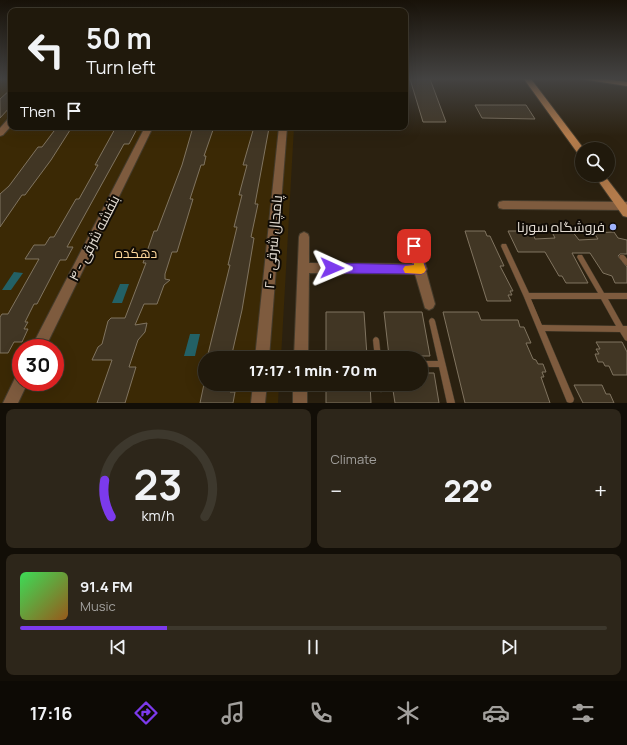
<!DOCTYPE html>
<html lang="en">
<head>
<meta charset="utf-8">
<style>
  body { margin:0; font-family:Manrope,Cairo,sans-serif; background:#2d261a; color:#f1f3f6; height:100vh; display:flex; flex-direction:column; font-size:15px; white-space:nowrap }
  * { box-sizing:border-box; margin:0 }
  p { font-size:13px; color:#a2a09d }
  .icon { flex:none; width:22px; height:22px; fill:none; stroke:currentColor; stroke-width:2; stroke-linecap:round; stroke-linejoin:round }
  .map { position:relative; height:403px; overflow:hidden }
  .drawer { display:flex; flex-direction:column; gap:6px; padding:6px; background:#120e07; flex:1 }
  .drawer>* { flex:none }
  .guide { position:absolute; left:8px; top:8px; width:400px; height:122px; border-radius:8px; box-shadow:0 4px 16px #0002,0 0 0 1px #3d382d; background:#20190c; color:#f1f3f6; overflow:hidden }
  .fabs { position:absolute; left:575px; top:142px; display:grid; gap:8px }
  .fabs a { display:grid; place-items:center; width:40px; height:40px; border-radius:50%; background:#20190c; box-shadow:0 4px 16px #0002,0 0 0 1px #3d382d; font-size:20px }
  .speed { position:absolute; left:12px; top:339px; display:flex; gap:8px; font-size:20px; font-weight:700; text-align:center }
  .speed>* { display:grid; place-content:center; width:52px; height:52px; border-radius:50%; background:#20190c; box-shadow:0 4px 16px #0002,0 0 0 1px #3d382d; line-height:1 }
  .speed .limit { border:6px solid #d22; background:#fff; color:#111 }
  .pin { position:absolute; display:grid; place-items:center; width:34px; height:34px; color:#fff; margin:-17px; border-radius:8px; box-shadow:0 2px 6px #0006 }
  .me { position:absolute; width:44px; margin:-22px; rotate:91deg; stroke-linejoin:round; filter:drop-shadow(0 0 3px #0008) }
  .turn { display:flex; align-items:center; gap:14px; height:84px; padding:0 12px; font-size:18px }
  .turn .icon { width:52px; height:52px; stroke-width:2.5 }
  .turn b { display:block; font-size:28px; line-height:34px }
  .then { display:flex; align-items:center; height:38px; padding:0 12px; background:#0003; gap:8px; font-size:15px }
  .big { font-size:30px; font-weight:800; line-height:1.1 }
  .drawer .tile { flex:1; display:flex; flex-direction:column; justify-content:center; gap:6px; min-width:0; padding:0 14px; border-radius:8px; background:#2d261a }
  .drawer .dial { align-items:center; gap:0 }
  .dial svg { height:104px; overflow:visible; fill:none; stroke:#3d382d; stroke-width:7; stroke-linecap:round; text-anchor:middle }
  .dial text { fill:#f1f3f6; stroke:none }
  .song { display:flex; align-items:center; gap:12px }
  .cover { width:48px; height:48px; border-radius:6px; background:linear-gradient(135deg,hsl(130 70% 55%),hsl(30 70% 35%)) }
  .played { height:4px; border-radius:2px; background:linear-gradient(90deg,#7c3aed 25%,#3d382d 25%) }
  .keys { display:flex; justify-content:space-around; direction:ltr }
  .heat { display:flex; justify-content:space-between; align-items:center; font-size:22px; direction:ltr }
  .drawer .tiles { flex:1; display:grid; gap:6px; grid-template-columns:1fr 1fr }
  .tile:last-child { grid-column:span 2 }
  .trip { position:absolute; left:198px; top:351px; width:230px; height:40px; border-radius:20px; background:#20190c; box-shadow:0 4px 16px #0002,0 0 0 1px #3d382d; font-weight:800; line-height:40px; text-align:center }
  .dock { display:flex; height:64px; justify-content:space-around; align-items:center; background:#0d0a05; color:#a2a09d }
  .dock .icon { width:28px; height:28px }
  .dock .current { color:#7c3aed }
  .dock b { font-size:18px; color:#f1f3f6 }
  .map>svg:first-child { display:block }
  .green { fill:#3b2905; fill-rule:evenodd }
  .water { fill:#236166 }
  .building { fill:#413624; stroke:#807460 }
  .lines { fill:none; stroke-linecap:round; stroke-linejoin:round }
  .lane-casing { stroke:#443b2b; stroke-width:1 }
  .street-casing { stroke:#443b2b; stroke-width:2 }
  .secondary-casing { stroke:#443b2b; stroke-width:2 }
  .lane { fill:#7e5b3e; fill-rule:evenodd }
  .street { fill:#7e5b3e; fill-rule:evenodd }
  .secondary { fill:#b37b4b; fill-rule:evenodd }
  .route { fill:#7c3aed; stroke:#51269a }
  .slow { fill:#f59e0b }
  .poi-dot { fill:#a0b3fd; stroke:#100b05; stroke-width:1.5 }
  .labels { text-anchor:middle; stroke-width:4; stroke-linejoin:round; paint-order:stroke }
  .poi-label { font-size:14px; fill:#e1dad0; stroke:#100b05; text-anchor:end }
  .street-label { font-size:14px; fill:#e1dad0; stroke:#100b05 }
  .park-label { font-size:14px; fill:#fcd69a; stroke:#100b05 }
</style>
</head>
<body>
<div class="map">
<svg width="627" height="403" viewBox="0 0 627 403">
  <rect width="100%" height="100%" fill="#2b2110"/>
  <!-- green -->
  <path class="green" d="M0,79H11V127H294L281,358H205V384H279L278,403H0ZM21,348H55V382H21Z"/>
  <!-- water -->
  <g class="water">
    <path d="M14,272L23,273L11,290H2Z"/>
    <path d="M120,284H129L122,303H112Z"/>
    <path d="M190,334H200L195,356H184Z"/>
  </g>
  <!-- building -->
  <g class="building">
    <path d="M410,79H430L446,122H423Z"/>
    <path d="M11,89V106L0,118V99Z"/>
    <path d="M475,105H526L535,119L482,118Z"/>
    <path d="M57,127H72L51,160L25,195H22L0,227V194L9,186L38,147H42Z"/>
    <path d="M116,127H138L129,144H124L67,247H73L66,260H60L37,304H34L25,322H28L24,329H28L22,342H14L8,353H0V317L2,314H8L39,259H25L34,245H45L50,237H54L76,199H79L98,165H95Z"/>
    <path d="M193,127H214L204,156H206L204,165H201L190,199H193L177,252H172L165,274V279L170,280L164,285L157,304H144L135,325L147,323L145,332L138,340L129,367H136L125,403H97L112,360H92L98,347L102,344L108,321L111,318H125L146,263H143L154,231H157L182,165Z"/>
    <path d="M254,127L269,128L255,204H258L251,237L254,238L242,310L231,358H207L230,265H228L237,227H234L242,195H239L247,165H243Z"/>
    <path d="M465,231H485L487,236H490L504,266H500L513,291H510L512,295H508L511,301H487Z"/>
    <path d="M508,231H528L531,236H534L535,239L555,238L552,232L572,231L579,240L598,239L594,233L614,232L618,238L627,240V254H620L618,256L627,267V283H615L612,276L603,273L590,253H572L588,283H566L562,276H559L545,252H518Z"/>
    <path d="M326,312H364L367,356H326Z"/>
    <path d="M384,312H422L430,356H389Z"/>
    <path d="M443,312H478L481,320H518L520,327H524L531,343H526L533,359L536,360L538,364H543L546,372H542L544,377H541L550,403H465Z"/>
    <path d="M596,342H622L627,352V375H613L609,366H605L603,362H598L595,354H599L596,349H600Z"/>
    <path d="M421,373H434L439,403H395L392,384H421Z"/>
    <path d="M204,384H231L230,392H235L233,403H200Z"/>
    <path d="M326,384H370L371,403H326Z"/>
    <path d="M574,385H602L606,394H610L614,403H583Z"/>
  </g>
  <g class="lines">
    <defs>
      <g id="lane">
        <path d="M502,244H506L529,293H598L577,257L578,255H582L604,293H627V299H608L623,326H627V341L625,340L620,332L545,331L574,399L573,402L570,403L567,402L524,297L501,246ZM531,299H601L616,326L542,325Z"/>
        <path d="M620,255C624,254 625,256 627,259V266C624,264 621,260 619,257Z"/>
        <path d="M432,318L434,319L435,321L455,403H447L439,367H421V361H438L429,321L430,319Z"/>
        <path d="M376,337L378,338L379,340L381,358H375L373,340L374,338Z"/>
        <path d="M377,384H385V388L384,391L381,392L378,391L377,388Z"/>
      </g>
      <g id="street">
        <path d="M8,119H11V126L3,135L0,136V128Z"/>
        <path d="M145,127H153L45,348H31Z"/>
        <path d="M279,127H287L269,358H255Z"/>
        <path d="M503,201L627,202V210L503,209L499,208L498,205L499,202Z"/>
        <path d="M304,232L308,234L309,237V263L412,264L407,245L409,242L413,240L417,242L427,269L426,271L435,304L433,308L429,310L425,308L415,274L309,273L308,358H294L299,237L300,234Z"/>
        <path d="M21,374V382H28L18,403H3L16,376Z"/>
        <path d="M253,384H267L265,403H251Z"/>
        <rect x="293" y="384" width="14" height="19"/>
      </g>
      <g id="secondary">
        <path d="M524,79H531L584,149H582V156L579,155Z"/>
        <path d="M581,79H606L627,82V86Z"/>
        <path d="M594,175H604L627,205V217L623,216Z"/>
      </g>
    </defs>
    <!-- lane casing -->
    <use href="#lane" class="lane-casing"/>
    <!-- street casing -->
    <use href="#street" class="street-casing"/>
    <!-- secondary casing -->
    <use href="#secondary" class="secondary-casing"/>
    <!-- lane -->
    <use href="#lane" class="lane"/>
    <!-- street -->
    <use href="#street" class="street"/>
    <!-- secondary -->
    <use href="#secondary" class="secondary"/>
  </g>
  <!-- sky -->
  <linearGradient id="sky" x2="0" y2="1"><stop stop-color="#181209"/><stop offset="0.58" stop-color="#444342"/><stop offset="1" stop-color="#444342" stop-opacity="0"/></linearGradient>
  <rect width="627" height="136" fill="url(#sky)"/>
  <!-- route -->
  <path class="route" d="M414,241L419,246L426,270L424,273L421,274L332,273L329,271L327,268L329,265L332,263L414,265L408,246Z"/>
  <!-- slow -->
  <path class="slow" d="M418,255L421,256L426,270L424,273L421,274L405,273L403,269L405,266L414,265L413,259L414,256Z"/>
  <!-- markers -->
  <circle class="poi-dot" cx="613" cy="227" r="4"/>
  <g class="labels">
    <!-- poi labels -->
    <g class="poi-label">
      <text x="605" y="232">فروشگاه سورنا</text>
    </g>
    <!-- street labels -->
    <g class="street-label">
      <text transform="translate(94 238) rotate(-63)" y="5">بنفشه شرقی - ۴</text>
      <text transform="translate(273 242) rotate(-85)" y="5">پامچال شرقی - ۲</text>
    </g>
    <!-- park labels -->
    <g class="park-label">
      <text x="136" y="258">دهکده</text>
    </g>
  </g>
</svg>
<div class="fabs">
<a><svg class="icon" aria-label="search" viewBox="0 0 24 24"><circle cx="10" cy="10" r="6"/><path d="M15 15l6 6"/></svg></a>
</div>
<div class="speed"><div class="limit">30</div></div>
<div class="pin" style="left:414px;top:246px;background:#d93025"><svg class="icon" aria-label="arrive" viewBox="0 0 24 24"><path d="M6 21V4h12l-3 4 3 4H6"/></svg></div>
<svg class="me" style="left:332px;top:268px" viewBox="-20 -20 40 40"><path d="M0-17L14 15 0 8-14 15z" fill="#7c3aed" stroke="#fff" stroke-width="4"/></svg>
<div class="trip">17:17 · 1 min · 70 m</div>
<div class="guide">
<div class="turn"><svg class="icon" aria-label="left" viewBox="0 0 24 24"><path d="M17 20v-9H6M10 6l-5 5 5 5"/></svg><div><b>50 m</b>Turn left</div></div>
<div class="then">Then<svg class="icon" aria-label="arrive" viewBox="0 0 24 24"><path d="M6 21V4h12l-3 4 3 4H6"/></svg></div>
</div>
</div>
<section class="drawer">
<div class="tiles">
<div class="tile dial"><svg viewBox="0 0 100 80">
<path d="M14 69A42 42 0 1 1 86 69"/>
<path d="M14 69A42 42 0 0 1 9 41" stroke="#7c3aed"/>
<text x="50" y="56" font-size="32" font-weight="700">23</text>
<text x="50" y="72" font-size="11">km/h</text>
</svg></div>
<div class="tile"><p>Climate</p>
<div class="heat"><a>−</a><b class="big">22°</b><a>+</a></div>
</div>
<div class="tile">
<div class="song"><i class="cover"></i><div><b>91.4 FM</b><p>Music</p></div></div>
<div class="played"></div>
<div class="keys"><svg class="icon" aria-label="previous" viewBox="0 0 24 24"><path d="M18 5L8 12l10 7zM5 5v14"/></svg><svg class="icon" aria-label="pause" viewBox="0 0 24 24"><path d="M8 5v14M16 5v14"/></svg><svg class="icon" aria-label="next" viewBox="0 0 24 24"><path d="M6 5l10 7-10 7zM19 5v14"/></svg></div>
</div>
</div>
</section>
<nav class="dock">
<b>17:16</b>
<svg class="icon current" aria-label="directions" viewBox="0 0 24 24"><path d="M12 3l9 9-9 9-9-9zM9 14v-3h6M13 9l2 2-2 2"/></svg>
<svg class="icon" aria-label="music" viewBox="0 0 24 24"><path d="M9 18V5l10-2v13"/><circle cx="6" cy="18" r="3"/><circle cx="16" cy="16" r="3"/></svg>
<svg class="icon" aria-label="phone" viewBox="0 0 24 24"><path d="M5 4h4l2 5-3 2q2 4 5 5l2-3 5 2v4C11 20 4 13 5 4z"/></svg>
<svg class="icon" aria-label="climate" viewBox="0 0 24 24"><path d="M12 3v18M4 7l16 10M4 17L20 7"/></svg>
<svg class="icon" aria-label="car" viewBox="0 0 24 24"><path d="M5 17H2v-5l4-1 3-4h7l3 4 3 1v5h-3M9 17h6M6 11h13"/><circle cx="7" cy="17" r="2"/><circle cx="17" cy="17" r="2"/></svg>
<svg class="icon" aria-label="filters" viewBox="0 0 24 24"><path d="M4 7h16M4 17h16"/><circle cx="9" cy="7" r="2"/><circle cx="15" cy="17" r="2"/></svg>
</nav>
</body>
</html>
